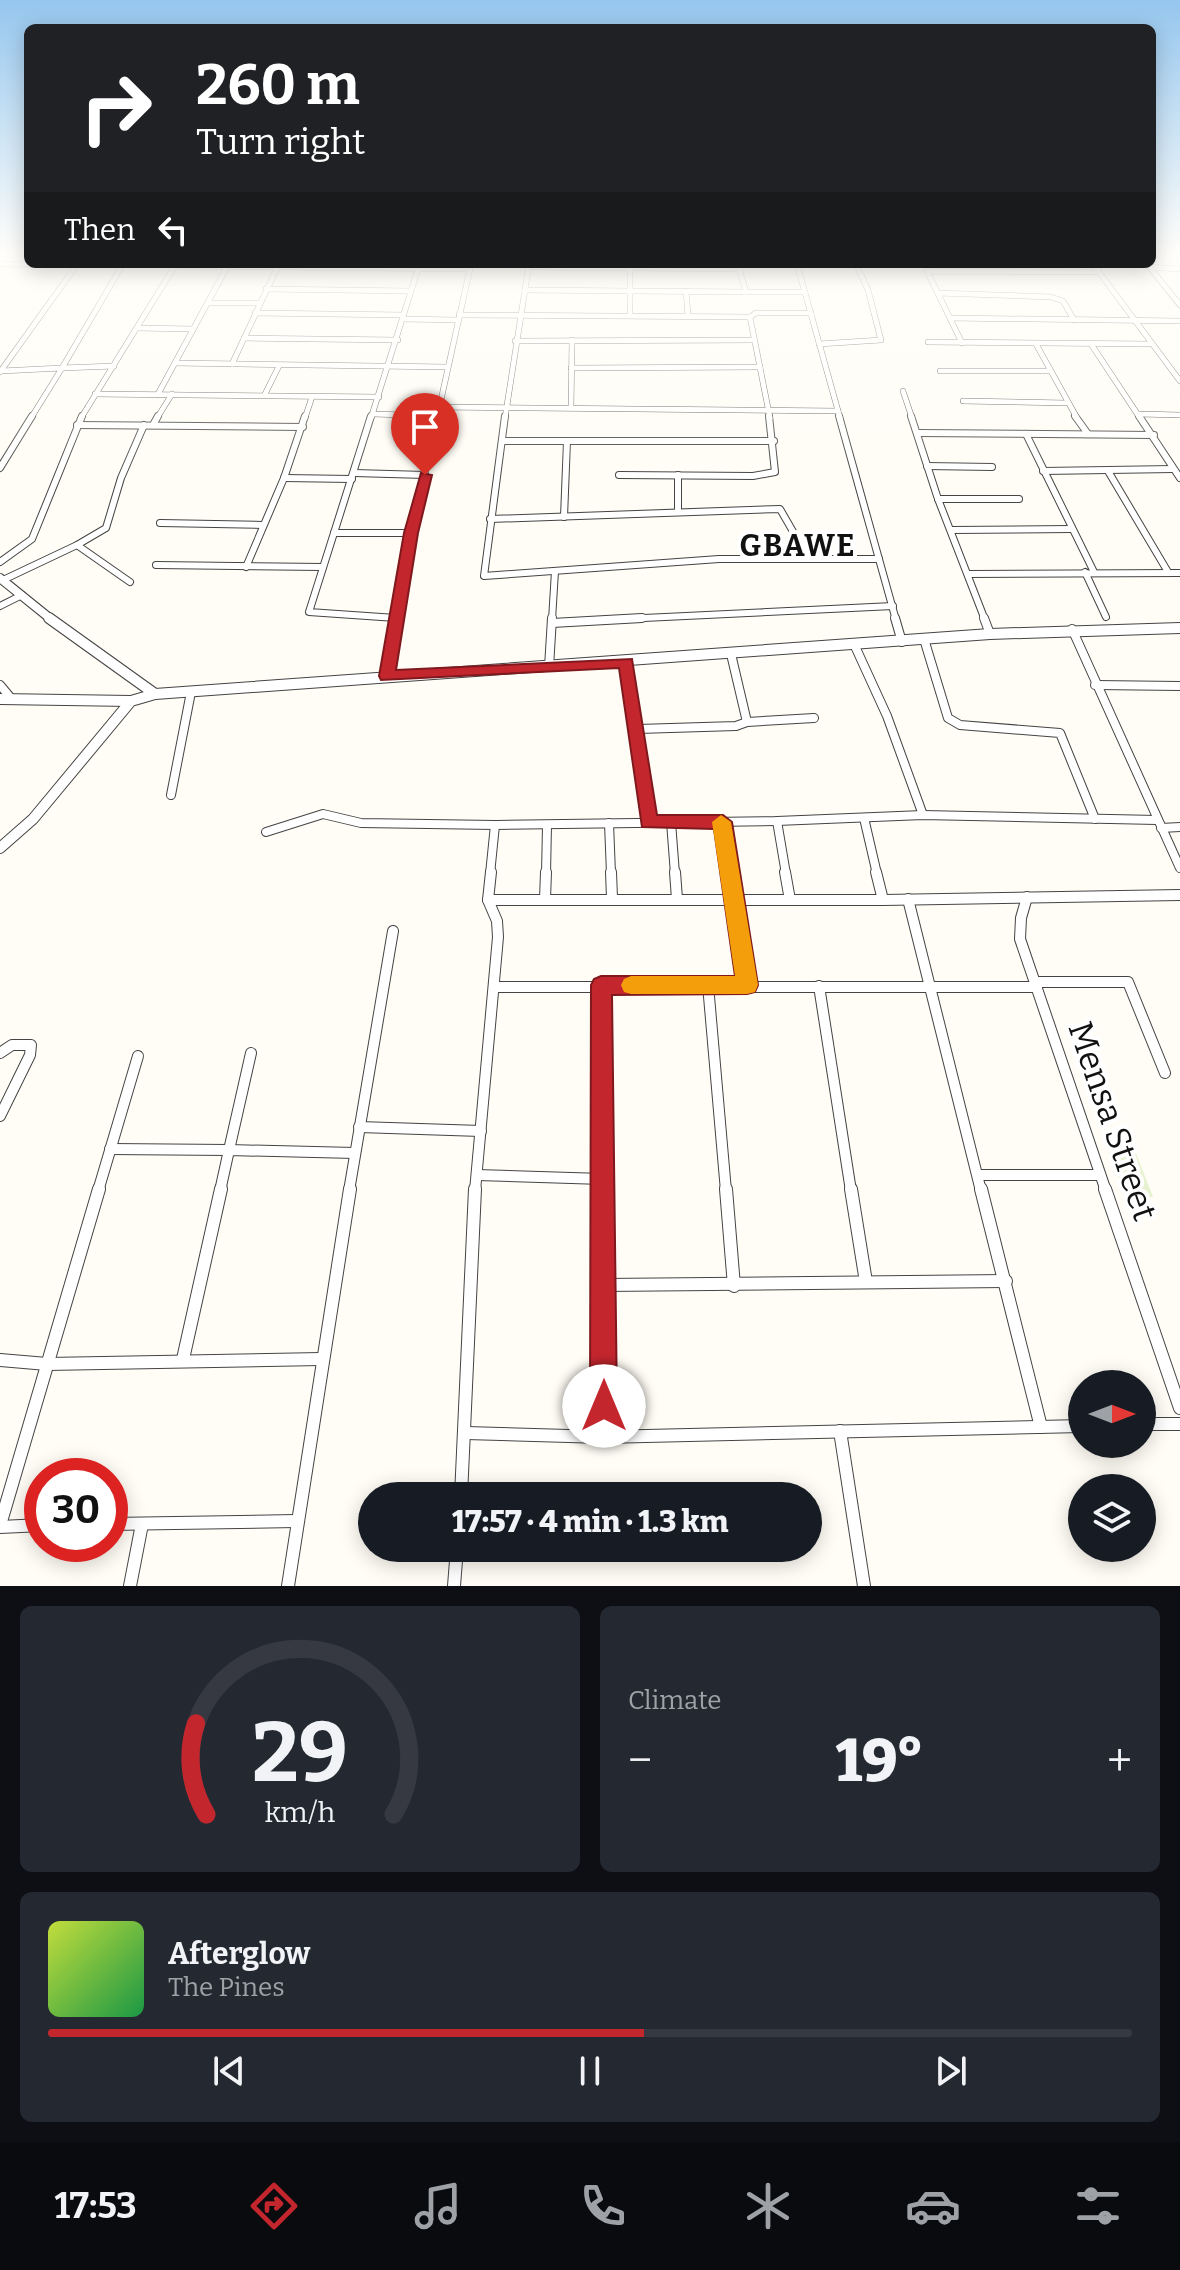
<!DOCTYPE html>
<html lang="en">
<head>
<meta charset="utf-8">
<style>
  body { margin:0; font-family:Bitter,serif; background:#242831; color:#f1f3f6; height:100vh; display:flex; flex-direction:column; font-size:30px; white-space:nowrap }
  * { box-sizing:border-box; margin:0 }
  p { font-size:26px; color:#9ea1a6 }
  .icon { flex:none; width:44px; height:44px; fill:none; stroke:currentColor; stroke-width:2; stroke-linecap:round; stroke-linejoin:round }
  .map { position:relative; height:1586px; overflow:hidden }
  .details { display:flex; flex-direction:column; gap:20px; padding:20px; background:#0d0f14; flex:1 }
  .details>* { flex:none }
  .guide { position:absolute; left:24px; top:24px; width:1132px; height:244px; border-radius:12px; box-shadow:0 4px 20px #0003; background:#202124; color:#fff; overflow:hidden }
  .needle { width:52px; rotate:90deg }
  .tools { position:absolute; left:1068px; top:1370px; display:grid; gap:16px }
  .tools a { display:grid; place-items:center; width:88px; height:88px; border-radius:50%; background:#171b24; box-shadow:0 4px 20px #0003; font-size:40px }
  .speed { position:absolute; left:24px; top:1458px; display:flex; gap:16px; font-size:40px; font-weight:700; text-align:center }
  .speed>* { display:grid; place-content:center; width:104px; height:104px; border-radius:50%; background:#171b24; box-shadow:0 4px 20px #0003; line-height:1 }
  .speed .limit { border:12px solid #d22; background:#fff; color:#111 }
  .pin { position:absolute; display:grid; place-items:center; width:68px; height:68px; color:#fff; margin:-82px -34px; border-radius:50% 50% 50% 0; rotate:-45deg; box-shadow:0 0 8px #0007 }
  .pin .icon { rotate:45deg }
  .me { position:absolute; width:88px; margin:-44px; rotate:0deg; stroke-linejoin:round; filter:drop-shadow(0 0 6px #0008) }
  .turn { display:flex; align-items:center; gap:28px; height:168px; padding:0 40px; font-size:36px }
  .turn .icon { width:104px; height:104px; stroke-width:2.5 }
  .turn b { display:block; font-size:56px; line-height:68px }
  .then { display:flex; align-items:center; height:76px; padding:0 40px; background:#0003; gap:16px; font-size:30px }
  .big { font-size:60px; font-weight:800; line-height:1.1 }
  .details .widget { flex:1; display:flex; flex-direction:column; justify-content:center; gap:12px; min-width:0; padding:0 28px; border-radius:12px; background:#242831 }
  .details .dial { align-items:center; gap:0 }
  .dial svg { height:208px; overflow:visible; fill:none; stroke:#363941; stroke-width:7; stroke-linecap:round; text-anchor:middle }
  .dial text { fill:#f1f3f6; stroke:none }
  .song { display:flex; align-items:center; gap:24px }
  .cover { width:96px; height:96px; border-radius:12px; background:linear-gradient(135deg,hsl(70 70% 55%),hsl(140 70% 35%)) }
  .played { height:8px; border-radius:4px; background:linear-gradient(90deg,#c4262e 55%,#363941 55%) }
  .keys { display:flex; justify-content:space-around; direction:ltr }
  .heat { display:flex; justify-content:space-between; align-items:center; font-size:44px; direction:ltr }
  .details .tiles { flex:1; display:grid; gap:20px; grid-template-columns:1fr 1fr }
  .widget:last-child { grid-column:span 2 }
  .trip { position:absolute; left:358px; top:1482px; width:464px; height:80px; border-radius:40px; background:#171b24; box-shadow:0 4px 20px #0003; font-weight:800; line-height:80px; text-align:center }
  .tab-bar { display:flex; height:128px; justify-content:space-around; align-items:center; background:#090b0e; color:#9ea1a6 }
  .tab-bar .icon { width:56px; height:56px }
  .tab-bar .current { color:#c4262e }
  .tab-bar b { font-size:36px; color:#f1f3f6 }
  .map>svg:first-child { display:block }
  .pitch { fill:#e6f2cf }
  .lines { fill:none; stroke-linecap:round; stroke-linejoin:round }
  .minor-far4-casing { stroke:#444; stroke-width:6 }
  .minor-far3-casing { stroke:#444; stroke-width:8 }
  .minor-far2-casing { stroke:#444; stroke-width:10 }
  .minor-far1-casing { stroke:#444; stroke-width:12 }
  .minor-casing { stroke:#444; stroke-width:14 }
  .tertiary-far1-casing { stroke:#444; stroke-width:10 }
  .tertiary-casing { stroke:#444; stroke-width:12 }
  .minor-far4 { stroke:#fff; stroke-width:5 }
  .minor-far3 { stroke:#fff; stroke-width:6 }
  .minor-far2 { stroke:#fff; stroke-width:8 }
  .minor-far1 { stroke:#fff; stroke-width:10 }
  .minor { stroke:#fff; stroke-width:12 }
  .tertiary-far1 { stroke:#fff; stroke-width:8 }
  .tertiary { stroke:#fff; stroke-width:10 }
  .route { fill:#c4262e; stroke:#7f191e; stroke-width:2 }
  .slow { fill:#f59e0b }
  .labels { text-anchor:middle; stroke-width:8; stroke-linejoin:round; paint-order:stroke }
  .far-district-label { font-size:30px; font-weight:bold; letter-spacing:2px; fill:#111; stroke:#fff }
  .near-street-label { font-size:34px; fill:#111; stroke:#fff }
</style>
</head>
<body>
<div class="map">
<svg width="1180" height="1586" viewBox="0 0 1180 1586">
  <rect width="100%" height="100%" fill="#fffdf5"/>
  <!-- pitch -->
  <path class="pitch" d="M1135,1151L1153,1197L1126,1198L1109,1152Z"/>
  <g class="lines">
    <defs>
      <g id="minor-far4">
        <path d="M0,264L122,265"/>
        <path d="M797,264L840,418"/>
        <path d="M1093,264L1180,381"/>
        <path d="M1147,264L1180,305"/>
        <path d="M175,266L469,269"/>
        <path d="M529,267L739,269L738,264"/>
        <path d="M1150,267L1180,269"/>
        <path d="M630,268V315"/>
        <path d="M739,269L746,292H805"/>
        <path d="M266,289L410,291"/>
        <path d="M525,290L746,292"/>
        <path d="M686,291L688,316"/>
        <path d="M938,293L1051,297L1063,301L1074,320"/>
        <path d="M208,303H260"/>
        <path d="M255,313L404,315"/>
        <path d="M459,315L750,317"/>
        <path d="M951,318L1180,321"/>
        <path d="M403,319L457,320"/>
        <path d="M137,328L193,329"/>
        <path d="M244,338L398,340"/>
        <path d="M515,341L754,340"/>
        <path d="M928,342L1150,344"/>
        <path d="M962,343L927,271L1099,272"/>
        <path d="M819,344L881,340L868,290L856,264"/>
        <path d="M1036,344L1077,418"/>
        <path d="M1091,344L1140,418"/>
        <path d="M175,363L447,367"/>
        <path d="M232,364L277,268"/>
        <path d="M114,366L62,368L123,264"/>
        <path d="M571,368L760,367"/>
        <path d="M1,371L62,368L31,418"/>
        <path d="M940,371H1049"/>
        <path d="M0,372L76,266"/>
        <path d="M903,391L912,418"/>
        <path d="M95,394L379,397"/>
        <path d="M158,394L227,267"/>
        <path d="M265,394L279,366"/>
        <path d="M963,401L1066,403"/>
        <path d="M438,407L838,411"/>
        <path d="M571,408L572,340"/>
        <path d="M373,414L437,416"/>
        <path d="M1139,414L1180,415"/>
        <path d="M81,418L176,264"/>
        <path d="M157,418L172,394"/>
        <path d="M305,418L312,397"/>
        <path d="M371,418L418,269"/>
        <path d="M437,418L471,264"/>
        <path d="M505,418L529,264"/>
        <path d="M770,418L750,317L756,313H811"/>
      </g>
      <g id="minor-far3">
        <path d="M371,416L309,612L396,618"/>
        <path d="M505,416L484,576L719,559H879"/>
        <path d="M839,416L896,620"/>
        <path d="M911,416L938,499L985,620"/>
        <path d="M1075,416L1088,434"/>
        <path d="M1139,416L1180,478"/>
        <path d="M77,425L303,427"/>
        <path d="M153,425L158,416"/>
        <path d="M917,433L1154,435"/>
        <path d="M1026,434L1094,572"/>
        <path d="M503,441H774"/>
        <path d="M927,466L992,467"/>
        <path d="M0,468L32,416"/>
        <path d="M1043,471L1173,469"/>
        <path d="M1108,471L1168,572"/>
        <path d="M354,473L425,475"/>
        <path d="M619,475L753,476L775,472L769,416"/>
        <path d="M678,475V511"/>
        <path d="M284,478L352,479"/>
        <path d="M938,499H1019"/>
        <path d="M564,517L567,441"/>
        <path d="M490,519L780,509L795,535L802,557"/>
        <path d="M160,523L263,525"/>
        <path d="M952,530L1072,529"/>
        <path d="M334,533H411"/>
        <path d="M77,545L106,528L121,478L144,425"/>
        <path d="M0,562L32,539L82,416"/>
        <path d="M156,565L323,567"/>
        <path d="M246,567L284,478L305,416"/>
        <path d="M1085,572L1106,617"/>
        <path d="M968,574L1180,573"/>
        <path d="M3,580L77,545L130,582"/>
        <path d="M0,606L22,595"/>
        <path d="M396,620L411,533L437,416"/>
        <path d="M552,620L555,571"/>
        <path d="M602,620L893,606"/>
      </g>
      <g id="minor-far2">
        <path d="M895,618L902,642"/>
        <path d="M984,618L990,634"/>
        <path d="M552,623L642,618"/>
        <path d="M1072,629L1180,868"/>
        <path d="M924,639L948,718L960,725L1060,733L1095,819"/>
        <path d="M854,644L887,716L923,815"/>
        <path d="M627,662L648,822"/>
        <path d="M549,667L552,618"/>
        <path d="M387,676L397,618"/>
        <path d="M0,685L10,697"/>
        <path d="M1095,685L1180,686"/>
        <path d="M747,722L814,718"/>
        <path d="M638,729L736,726L747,722L731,654"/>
        <path d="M171,795L191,692"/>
        <path d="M864,818L877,874"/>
        <path d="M777,821L786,874"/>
        <path d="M671,822L675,874"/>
        <path d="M723,822L731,874"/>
        <path d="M609,823L611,874"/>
        <path d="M1161,828L1180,827"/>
        <path d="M266,832L323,814L361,823L495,825L777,821L923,815L1157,820"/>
        <path d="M490,874L495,825"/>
        <path d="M546,874L547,825"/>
      </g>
      <g id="minor-far1">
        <path d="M611,872L612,898"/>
        <path d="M675,872L677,899"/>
        <path d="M730,872L747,985"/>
        <path d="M785,872L790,900"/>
        <path d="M876,872L883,900"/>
        <path d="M1027,897L1021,918L1020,939L1106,1191"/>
        <path d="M545,899L546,872"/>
        <path d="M908,899L981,1191"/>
        <path d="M488,900H883L1180,895"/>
        <path d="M1036,982H1128L1165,1073"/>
        <path d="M601,985L602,1191"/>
        <path d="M708,985L726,1191"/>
        <path d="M819,986L851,1191"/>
        <path d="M494,987H1037"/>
        <path d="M0,1053L12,1045H31L30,1055L0,1116"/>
        <path d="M359,1127L481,1131"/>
        <path d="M110,1149L229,1150L251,1053"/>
        <path d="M477,1175L603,1179"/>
        <path d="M979,1175H1100"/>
        <path d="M98,1191L138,1056"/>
        <path d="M220,1191L229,1150L355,1153"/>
        <path d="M349,1191L393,931"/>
        <path d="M475,1191L498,937L497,921L488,900L491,872"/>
      </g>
      <g id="minor">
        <path d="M602,1189L603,1437"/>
        <path d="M726,1189L734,1286"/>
        <path d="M851,1189L866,1282"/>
        <path d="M981,1189L1041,1427"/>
        <path d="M1105,1189L1180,1408"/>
        <path d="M604,1285L1006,1281"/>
        <path d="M183,1359L221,1189"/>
        <path d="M0,1360L47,1364L321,1359"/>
        <path d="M1142,1424H1180"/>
        <path d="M840,1431L864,1586"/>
        <path d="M466,1433L603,1437L1082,1426"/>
        <path d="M461,1496L475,1189"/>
        <path d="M110,1524L296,1521"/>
        <path d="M0,1525L99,1189"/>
        <path d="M0,1527L42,1525"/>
        <path d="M130,1586L142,1524"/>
        <path d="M288,1586L350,1189"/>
        <path d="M454,1586L457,1548"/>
      </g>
      <path id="tertiary-far1" d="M0,578L52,620"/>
      <g id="tertiary">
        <path d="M49,618L155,694"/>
        <path d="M0,699L131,701"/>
        <path d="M0,848L33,819L131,701L155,694L990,634L1180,628"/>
      </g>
    </defs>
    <!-- minor-far4 casing -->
    <use href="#minor-far4" class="minor-far4-casing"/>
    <!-- minor-far3 casing -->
    <use href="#minor-far3" class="minor-far3-casing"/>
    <!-- minor-far2 casing -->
    <use href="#minor-far2" class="minor-far2-casing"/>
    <!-- minor-far1 casing -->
    <use href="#minor-far1" class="minor-far1-casing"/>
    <!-- minor casing -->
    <use href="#minor" class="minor-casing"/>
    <!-- tertiary-far1 casing -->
    <use href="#tertiary-far1" class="tertiary-far1-casing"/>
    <!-- tertiary casing -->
    <use href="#tertiary" class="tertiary-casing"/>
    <!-- minor-far4 -->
    <use href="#minor-far4" class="minor-far4"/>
    <!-- minor-far3 -->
    <use href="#minor-far3" class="minor-far3"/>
    <!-- minor-far2 -->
    <use href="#minor-far2" class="minor-far2"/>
    <!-- minor-far1 -->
    <use href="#minor-far1" class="minor-far1"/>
    <!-- minor -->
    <use href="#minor" class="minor"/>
    <!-- tertiary-far1 -->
    <use href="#tertiary-far1" class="tertiary-far1"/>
    <!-- tertiary -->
    <use href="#tertiary" class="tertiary"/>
  </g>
  <!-- sky -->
  <linearGradient id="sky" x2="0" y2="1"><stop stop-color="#95c6ee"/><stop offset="0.53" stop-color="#fffefa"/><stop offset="1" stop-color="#fffefa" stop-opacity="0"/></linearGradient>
  <rect width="1180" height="477" fill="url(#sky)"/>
  <!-- route -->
  <path class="route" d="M421,473L432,475L418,533L396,670L632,659L657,815H723L732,822L758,985L755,992L747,994L612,995L617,1406L613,1416L604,1420L594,1416L590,1406L591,985L594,979L601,976H735L714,829L642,827L619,668L381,680L379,676L404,533Z"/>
  <!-- slow -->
  <path class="slow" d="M721,815L731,822L758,985L755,992L747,994H631L624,992L621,985L624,979L631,976H735L712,822Z"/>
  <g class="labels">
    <!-- far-district labels -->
    <g class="far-district-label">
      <text x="798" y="556">GBAWE</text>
    </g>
    <!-- near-street labels -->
    <g class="near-street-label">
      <text transform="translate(1113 1121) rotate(71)" y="12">Mensa Street</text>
    </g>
  </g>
</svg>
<div class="tools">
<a><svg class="needle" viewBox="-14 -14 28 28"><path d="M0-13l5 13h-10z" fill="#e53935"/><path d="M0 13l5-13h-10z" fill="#9ea1a6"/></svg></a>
<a><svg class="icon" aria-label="layers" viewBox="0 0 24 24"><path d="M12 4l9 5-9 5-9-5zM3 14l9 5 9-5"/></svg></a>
</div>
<div class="speed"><div class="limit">30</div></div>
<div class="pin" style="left:425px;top:475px;background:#d93025"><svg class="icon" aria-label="arrive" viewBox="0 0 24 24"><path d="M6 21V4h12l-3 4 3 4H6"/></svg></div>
<svg class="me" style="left:604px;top:1406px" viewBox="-20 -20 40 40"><circle r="19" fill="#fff"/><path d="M0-13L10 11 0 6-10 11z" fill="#c4262e"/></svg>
<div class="trip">17:57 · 4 min · 1.3 km</div>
<div class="guide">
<div class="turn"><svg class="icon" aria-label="right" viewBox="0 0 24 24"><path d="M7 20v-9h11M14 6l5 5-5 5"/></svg><div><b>260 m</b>Turn right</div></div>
<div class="then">Then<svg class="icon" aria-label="left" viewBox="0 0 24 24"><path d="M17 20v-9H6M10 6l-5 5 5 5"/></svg></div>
</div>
</div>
<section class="details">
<div class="tiles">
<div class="widget dial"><svg viewBox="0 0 100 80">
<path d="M14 69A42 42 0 1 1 86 69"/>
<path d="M14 69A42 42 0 0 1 10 34" stroke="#c4262e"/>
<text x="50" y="56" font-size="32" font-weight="700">29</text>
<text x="50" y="72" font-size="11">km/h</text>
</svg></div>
<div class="widget"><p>Climate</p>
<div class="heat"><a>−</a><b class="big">19°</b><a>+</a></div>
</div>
<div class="widget">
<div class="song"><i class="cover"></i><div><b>Afterglow</b><p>The Pines</p></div></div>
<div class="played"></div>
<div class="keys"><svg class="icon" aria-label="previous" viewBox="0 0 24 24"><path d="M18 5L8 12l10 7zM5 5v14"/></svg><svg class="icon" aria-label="pause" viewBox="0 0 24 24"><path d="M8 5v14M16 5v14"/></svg><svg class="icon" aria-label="next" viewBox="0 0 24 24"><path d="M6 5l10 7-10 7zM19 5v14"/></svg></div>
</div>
</div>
</section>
<nav class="tab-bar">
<b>17:53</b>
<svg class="icon current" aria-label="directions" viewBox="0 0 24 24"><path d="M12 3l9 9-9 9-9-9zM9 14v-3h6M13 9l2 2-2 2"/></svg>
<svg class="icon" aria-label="music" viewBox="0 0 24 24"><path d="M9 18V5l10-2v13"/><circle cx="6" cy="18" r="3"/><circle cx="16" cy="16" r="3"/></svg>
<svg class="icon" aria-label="phone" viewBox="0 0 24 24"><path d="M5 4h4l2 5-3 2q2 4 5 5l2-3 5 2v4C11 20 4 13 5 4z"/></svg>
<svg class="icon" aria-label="climate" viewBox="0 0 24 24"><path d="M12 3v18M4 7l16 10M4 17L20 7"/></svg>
<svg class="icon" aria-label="car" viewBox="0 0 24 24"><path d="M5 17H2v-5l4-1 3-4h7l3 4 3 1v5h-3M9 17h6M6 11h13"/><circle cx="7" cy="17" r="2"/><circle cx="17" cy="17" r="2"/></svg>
<svg class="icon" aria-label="filters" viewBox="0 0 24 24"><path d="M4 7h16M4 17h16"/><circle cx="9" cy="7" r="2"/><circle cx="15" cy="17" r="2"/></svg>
</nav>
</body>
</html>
